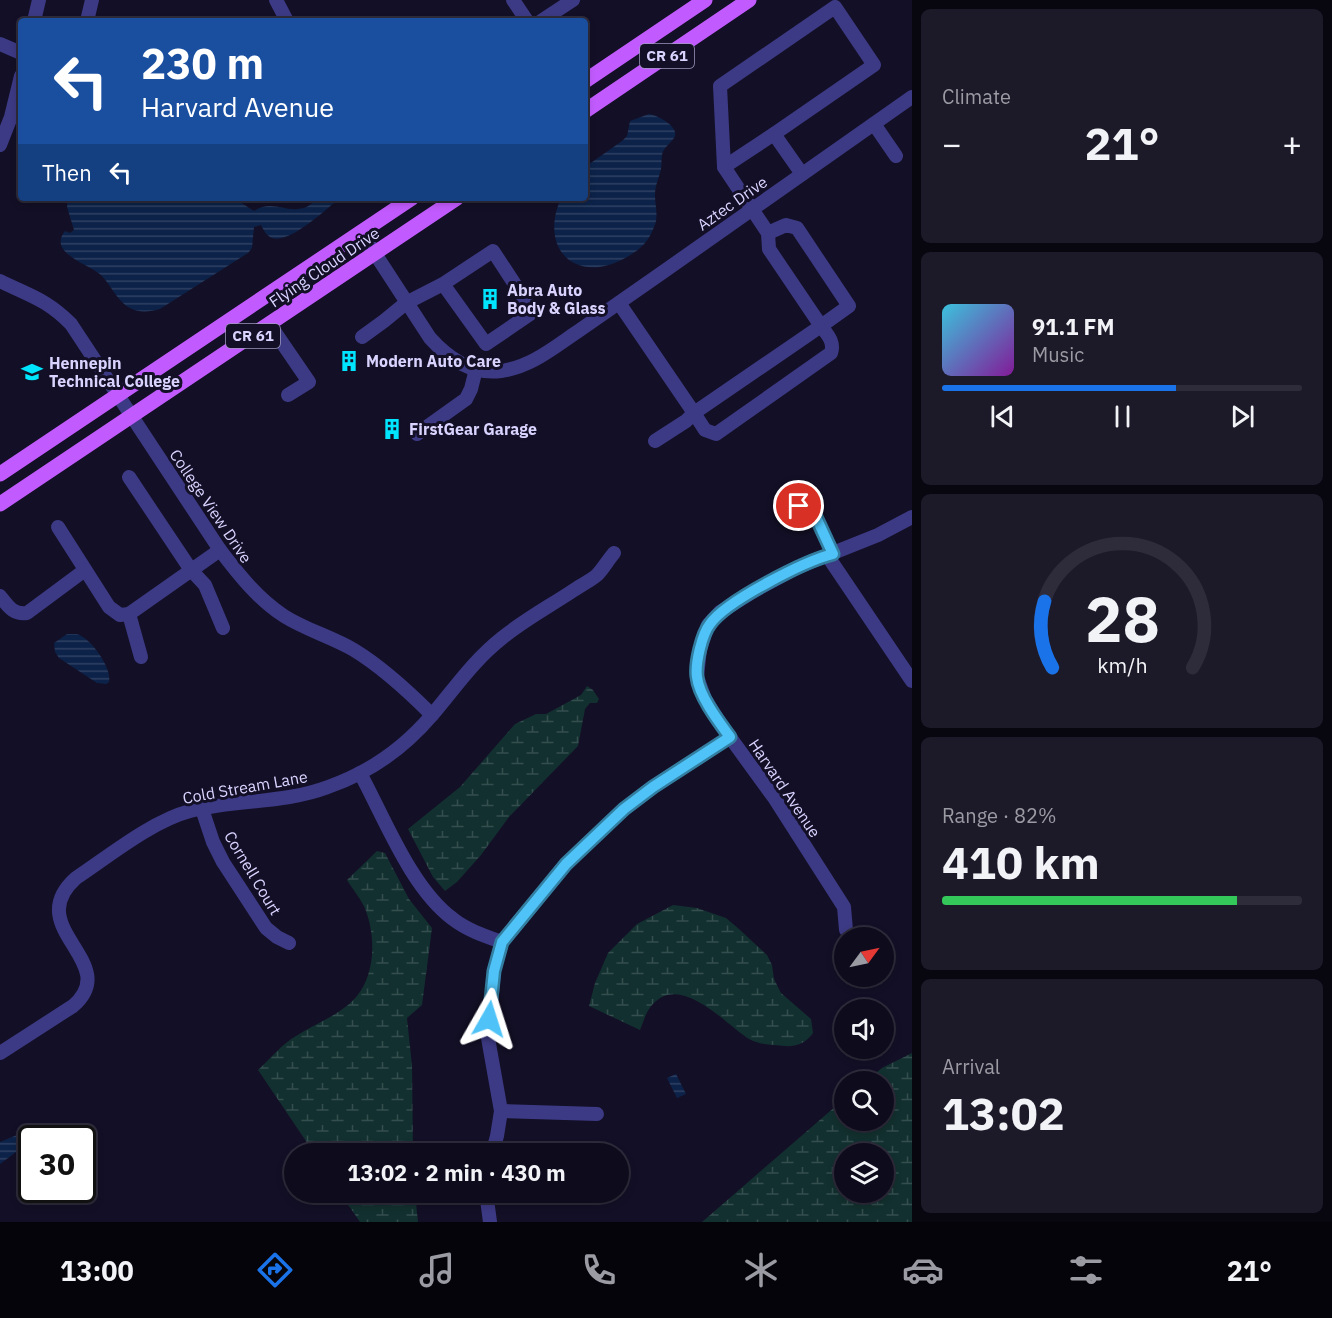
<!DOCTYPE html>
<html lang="en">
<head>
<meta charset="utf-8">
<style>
  body { margin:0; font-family:"IBM Plex Sans",sans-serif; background:#1c1929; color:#f1f3f6; height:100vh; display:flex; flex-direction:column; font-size:22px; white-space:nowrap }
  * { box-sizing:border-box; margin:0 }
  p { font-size:20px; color:#9b9ba3 }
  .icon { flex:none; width:33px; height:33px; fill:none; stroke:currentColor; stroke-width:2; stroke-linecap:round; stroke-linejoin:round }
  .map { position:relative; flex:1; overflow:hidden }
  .panel { display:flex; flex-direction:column; gap:9px; padding:9px; background:#08060f; width:420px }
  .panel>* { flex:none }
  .hud { position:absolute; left:18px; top:18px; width:570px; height:183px; border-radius:6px; box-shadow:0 3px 9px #0003,0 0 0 2px #2e2b3b; background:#1a4fa0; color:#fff; overflow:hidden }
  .needle { width:39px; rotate:57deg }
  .fabs { position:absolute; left:834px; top:927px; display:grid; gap:12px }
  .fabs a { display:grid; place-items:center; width:60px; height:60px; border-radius:50%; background:#0e0b1c; box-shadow:0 3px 9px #0003,0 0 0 2px #2e2b3b; font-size:30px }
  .speed { position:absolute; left:18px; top:1125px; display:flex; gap:12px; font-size:30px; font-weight:700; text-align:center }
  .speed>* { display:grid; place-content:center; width:78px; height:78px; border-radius:50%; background:#0e0b1c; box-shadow:0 3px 9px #0003,0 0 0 2px #2e2b3b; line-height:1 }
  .speed .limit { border:3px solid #111; border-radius:9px; background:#fff; color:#111 }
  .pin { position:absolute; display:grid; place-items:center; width:51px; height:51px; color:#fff; margin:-26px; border:3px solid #fff; border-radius:50%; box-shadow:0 2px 6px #0007 }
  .me { position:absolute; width:66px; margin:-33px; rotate:6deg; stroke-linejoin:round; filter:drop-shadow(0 0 4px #0008) }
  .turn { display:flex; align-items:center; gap:21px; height:126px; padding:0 24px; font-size:27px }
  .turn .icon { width:78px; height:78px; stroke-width:2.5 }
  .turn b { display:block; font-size:42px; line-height:51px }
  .then { display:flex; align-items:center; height:57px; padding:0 24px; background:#0003; gap:12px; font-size:22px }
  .big { font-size:45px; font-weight:700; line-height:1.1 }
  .panel .widget { flex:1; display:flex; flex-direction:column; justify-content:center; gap:9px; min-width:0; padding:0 21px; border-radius:9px; background:#1c1929 }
  .panel .dial { align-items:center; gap:0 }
  .dial svg { height:156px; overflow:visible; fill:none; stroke:#2e2b3b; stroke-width:7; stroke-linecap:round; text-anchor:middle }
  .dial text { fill:#f1f3f6; stroke:none }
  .song { display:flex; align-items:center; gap:18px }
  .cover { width:72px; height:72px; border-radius:9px; background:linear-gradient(135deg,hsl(190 70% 55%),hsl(290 70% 35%)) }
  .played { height:6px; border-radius:3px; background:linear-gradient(90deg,#1a73e8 65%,#2e2b3b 65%) }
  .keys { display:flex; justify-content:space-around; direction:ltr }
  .heat { display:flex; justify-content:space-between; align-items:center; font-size:33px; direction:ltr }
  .charge { height:9px; border-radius:4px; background:linear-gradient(90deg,#34c759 82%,#2e2b3b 0) }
  .trip { position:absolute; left:284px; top:1143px; width:345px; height:60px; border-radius:30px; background:#0e0b1c; box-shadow:0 3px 9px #0003,0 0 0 2px #2e2b3b; font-weight:700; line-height:60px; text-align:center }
  .menu { display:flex; height:96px; justify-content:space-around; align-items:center; background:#06040b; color:#9b9ba3 }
  .menu .icon { width:42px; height:42px }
  .menu .on { color:#1a73e8 }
  .menu b { font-size:27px; color:#f1f3f6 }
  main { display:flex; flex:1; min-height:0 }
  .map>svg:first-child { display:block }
  .wetland { fill:url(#wetland-marsh); fill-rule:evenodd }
  .water { fill:url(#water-rules) }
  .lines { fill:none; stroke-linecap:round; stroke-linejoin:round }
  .minor { stroke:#3d3a85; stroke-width:14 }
  .major { stroke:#c25bff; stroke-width:15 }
  .route-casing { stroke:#337fa1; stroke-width:15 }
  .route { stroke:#4fc3f7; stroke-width:10 }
  .labels { text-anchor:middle; stroke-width:6; stroke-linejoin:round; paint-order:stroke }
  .shield { fill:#130f26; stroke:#9e99be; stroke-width:1.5 }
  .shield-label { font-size:15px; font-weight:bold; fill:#d9d4ff }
  .street-label { font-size:16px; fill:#d9d4ff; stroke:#130f26 }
  .poi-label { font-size:16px; font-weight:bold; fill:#d9d4ff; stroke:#130f26; text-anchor:start }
</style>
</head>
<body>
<main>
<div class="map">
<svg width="912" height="1222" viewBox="0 0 912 1222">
  <defs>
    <pattern id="wetland-marsh" width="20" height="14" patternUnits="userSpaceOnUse" patternTransform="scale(1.5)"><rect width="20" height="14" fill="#12302f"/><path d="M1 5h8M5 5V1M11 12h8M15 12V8" fill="none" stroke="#344d4e"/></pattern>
    <pattern id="water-rules" width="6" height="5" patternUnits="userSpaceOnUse" patternTransform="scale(1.5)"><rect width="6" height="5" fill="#0c2248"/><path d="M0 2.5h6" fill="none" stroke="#2f4163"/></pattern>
  </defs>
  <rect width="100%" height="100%" fill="#130f26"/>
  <!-- wetland -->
  <g class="wetland">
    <path d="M587,686L593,690L599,699L597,703H590L585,709L578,746L509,817L481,855L457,882L445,891L433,877L408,829L460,787L515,724L536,714H546L581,695Z"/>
    <path d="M377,851L385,853L409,899L432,928L422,1005L407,1018L412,1066L413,1153H314L258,1070C270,1059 282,1044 296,1036C313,1025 332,1018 348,1005C375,984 377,941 366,911C362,900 353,890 347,880Z"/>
    <path d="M673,905L697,908L726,918L739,929L767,955L772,965L774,979L781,993L811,1019L813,1033C807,1042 797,1047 785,1046C773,1045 760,1045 749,1039C725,1024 677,968 649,1009C645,1015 643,1023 640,1030L589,1006L595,983L608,953L637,924Z"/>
    <path d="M912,1053V1222H702L844,1099V1120H884V1082L866,1081L882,1068ZM844,1154H884V1192H844Z"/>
    <path d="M340,1193H415L418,1222H360Z"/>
  </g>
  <!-- water -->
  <g class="water">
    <path d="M649,114C656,115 678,125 675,136C672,143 663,147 662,155C661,160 662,164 661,169C659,178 655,185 655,195C655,207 659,216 654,227C649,241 640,250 627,257C577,286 538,250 561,198H585V167L622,141L627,136L630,121Z"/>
    <path d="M68,198H215L224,201L240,202L254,211C272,199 285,213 304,208C310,206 315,200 321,198C326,197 334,198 340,198C326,209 287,247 270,237C266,235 263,229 261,225L254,227L252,248L248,253L160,309C149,312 138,313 128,307C116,299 111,285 101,275C89,264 47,253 65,231L70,233L74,230L67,207Z"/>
    <path d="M67,634C70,634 74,634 77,634C91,638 112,668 109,682L106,684L97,683L59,658L55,652L54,643Z"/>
    <path d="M676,1074L686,1094L677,1098L667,1078Z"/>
    <path d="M29,1130L32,1131C29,1144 11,1156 0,1164V1142Z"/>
  </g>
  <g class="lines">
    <!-- minor -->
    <g class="minor">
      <path d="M276,0L287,21"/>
      <path d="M513,0L527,21"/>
      <path d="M34,21L39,0"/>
      <path d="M87,21L92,0"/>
      <path d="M541,21L573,0"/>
      <path d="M0,44L21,53"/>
      <path d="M874,124L896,156"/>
      <path d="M0,145L11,117L21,76"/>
      <path d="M724,167L720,86L835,7L874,65L774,134"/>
      <path d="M361,232L430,338C448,358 472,375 501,371C531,367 553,348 577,332C606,312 634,292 663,272C746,213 829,156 912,97"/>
      <path d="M0,281C30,296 46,299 71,324L220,550C239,575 258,599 284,616C306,630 332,637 354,650C382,667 409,692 432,715"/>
      <path d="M619,303L694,413L821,326L769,249L768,233L724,167L774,134L802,174"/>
      <path d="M270,325L309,382L288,395"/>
      <path d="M362,337L384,321L406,303L443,284L493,251L533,312L486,344L443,284"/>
      <path d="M417,434L466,399L471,389L476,369"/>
      <path d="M655,441L686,421L694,413L705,430L716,434L831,353C835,342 827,334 821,326L849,306L797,228L786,225L768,233"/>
      <path d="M129,477L191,570L205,585L223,628"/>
      <path d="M799,506L815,515L833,554"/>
      <path d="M58,527L109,607L120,615L129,614L220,550"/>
      <path d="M827,555L912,681"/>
      <path d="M0,596C8,606 13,615 27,613L85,570"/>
      <path d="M129,614L141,657"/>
      <path d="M360,773C385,819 411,888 453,919C467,930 485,936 502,942"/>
      <path d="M202,809L213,842L223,862L266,928L277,937L289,943"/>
      <path d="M846,930L844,907L775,799L719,722L705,699L697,677L700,649L708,625L720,612L754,591L798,567L878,535L912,517"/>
      <path d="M0,1053L73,1006C124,962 20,928 76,878C109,856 152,821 190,811C236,799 283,804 328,787C368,773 404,748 432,715C455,688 473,661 502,638C524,620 550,606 574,590C581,585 590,581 597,575C603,569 608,560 614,553"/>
      <path d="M501,1111L597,1114"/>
      <path d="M492,1154L497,1136L501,1111L488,1038L494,971L502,942L566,864L624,809L653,787L730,737"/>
      <path d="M486,1192L490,1222"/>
    </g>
    <!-- major -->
    <g class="major">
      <path d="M585,81L705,0"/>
      <path d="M585,111L749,0"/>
      <path d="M0,474L412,198"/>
      <path d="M0,504L457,198"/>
    </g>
  </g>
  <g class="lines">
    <defs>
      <path id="route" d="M489,1019L494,971L502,942L566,864L624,809L653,787L730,737C719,722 699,696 697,677C695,664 702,634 710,624C726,601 805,561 833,554L815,515L799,506"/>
    </defs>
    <!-- route casing -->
    <use href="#route" class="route-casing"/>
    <!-- route -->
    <use href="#route" class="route"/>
  </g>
  <!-- icons -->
  <defs>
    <symbol id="building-bare" viewBox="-9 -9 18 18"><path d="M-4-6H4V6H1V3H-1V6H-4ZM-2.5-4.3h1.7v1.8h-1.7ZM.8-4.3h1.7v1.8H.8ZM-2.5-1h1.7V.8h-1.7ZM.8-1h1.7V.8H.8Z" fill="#00e5ff" stroke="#130f26" stroke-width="2.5" paint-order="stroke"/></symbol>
    <symbol id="university-bare" viewBox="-9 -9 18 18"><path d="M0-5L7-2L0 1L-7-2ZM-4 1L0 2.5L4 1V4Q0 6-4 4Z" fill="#00e5ff" stroke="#130f26" stroke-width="2.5" paint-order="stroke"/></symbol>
  </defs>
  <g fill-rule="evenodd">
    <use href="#building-bare" x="475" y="284" width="30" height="30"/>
    <use href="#building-bare" x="334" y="346" width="30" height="30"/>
    <use href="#university-bare" x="17" y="357" width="30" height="30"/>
    <use href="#building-bare" x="377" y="414" width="30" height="30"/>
  </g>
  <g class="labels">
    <!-- shield labels -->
    <g class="shield">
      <rect x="640" y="44" width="54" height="24" rx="4.5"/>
      <rect x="226" y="324" width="54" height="24" rx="4.5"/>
    </g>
    <g class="shield-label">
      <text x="667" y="61">CR 61</text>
      <text x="253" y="341">CR 61</text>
    </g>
    <!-- street labels -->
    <g class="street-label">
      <text transform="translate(732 203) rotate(-35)" y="6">Aztec Drive</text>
      <text transform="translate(324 267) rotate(-34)" y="6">Flying Cloud Drive</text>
      <text transform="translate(211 506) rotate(56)" y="6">College View Drive</text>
      <text transform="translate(245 787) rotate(-10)" y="6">Cold Stream Lane</text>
      <text transform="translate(785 788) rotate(56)" y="6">Harvard Avenue</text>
      <text transform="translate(253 873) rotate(59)" y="6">Cornell Court</text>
    </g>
    <!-- poi labels -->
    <g class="poi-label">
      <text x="507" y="296">Abra Auto<tspan x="507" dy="18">Body &amp; Glass</tspan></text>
      <text x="366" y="367">Modern Auto Care</text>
      <text x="49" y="369">Hennepin<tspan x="49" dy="18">Technical College</tspan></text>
      <text x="409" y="435">FirstGear Garage</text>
    </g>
  </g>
</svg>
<div class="fabs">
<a><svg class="needle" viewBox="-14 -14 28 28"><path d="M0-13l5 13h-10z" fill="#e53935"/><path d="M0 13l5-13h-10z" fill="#9b9ba3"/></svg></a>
<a><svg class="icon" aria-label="sound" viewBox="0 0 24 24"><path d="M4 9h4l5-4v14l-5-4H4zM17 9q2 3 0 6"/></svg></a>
<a><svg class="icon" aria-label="search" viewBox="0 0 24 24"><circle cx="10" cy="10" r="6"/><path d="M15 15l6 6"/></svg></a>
<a><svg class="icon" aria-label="layers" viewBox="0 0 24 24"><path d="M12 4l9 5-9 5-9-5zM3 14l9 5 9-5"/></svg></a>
</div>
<div class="speed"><div class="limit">30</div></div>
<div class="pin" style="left:799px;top:506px;background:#d93025"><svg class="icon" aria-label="arrive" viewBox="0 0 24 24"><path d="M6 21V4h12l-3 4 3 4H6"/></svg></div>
<svg class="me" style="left:489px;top:1019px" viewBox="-20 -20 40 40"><path d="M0-17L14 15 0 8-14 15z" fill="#4fc3f7" stroke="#fff" stroke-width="4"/></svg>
<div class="trip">13:02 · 2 min · 430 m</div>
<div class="hud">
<div class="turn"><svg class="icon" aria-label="left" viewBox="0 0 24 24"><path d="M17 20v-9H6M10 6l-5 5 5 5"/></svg><div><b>230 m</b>Harvard Avenue</div></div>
<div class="then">Then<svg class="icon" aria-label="left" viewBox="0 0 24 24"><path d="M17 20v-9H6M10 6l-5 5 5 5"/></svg></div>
</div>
</div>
<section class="panel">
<div class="widget"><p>Climate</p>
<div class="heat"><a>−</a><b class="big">21°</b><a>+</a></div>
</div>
<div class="widget">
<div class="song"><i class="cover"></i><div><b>91.1 FM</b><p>Music</p></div></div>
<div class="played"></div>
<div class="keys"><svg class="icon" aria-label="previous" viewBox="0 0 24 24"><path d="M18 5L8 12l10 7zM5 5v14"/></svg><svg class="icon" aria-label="pause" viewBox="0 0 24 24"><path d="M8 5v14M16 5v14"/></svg><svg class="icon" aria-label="next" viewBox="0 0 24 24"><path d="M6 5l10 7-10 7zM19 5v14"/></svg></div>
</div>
<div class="widget dial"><svg viewBox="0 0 100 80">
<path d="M14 69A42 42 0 1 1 86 69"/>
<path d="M14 69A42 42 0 0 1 10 35" stroke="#1a73e8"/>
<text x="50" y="56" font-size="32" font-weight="700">28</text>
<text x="50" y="72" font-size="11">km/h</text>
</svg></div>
<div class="widget"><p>Range · 82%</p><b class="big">410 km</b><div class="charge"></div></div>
<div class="widget"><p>Arrival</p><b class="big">13:02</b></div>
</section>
</main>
<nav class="menu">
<b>13:00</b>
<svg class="icon on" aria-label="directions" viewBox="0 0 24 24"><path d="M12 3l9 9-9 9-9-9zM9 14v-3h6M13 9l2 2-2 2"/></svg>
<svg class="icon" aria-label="music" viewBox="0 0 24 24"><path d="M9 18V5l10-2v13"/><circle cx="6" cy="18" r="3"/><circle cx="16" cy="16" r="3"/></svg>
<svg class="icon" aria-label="phone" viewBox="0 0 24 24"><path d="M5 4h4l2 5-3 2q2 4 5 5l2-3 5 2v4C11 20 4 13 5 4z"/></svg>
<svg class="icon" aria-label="climate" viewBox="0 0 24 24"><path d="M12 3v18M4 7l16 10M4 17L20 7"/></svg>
<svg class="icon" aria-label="car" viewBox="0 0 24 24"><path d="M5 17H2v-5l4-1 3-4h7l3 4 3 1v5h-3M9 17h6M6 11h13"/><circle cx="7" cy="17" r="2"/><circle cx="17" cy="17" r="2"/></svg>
<svg class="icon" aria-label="filters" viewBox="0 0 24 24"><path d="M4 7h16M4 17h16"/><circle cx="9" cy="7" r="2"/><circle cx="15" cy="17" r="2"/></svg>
<b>21°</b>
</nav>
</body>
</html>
